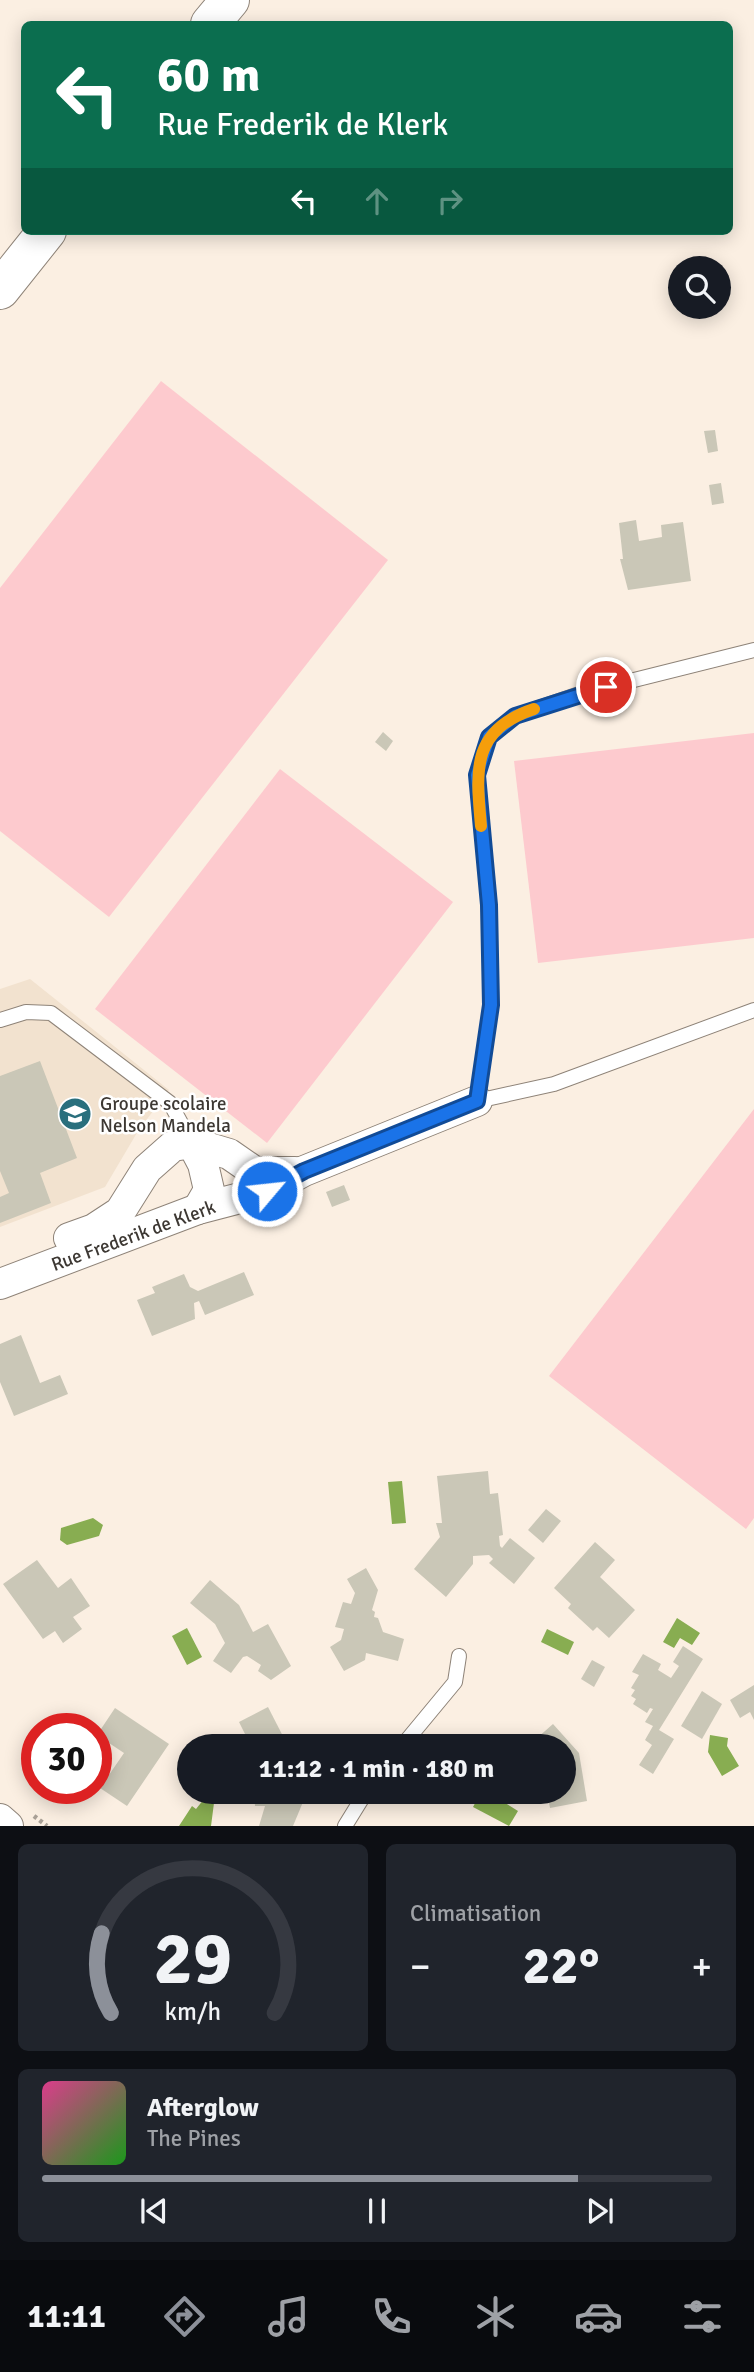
<!DOCTYPE html>
<html lang="fr">
<head>
<meta charset="utf-8">
<style>
  body { margin:0; font-family:Signika,sans-serif; background:#20242c; color:#f1f3f6; height:100vh; display:flex; flex-direction:column; font-size:26px; white-space:nowrap }
  * { box-sizing:border-box; margin:0 }
  p { font-size:23px; color:#9ea1a6 }
  .icon { flex:none; width:38px; height:38px; fill:none; stroke:currentColor; stroke-width:2; stroke-linecap:round; stroke-linejoin:round }
  .map { position:relative; height:1826px; overflow:hidden }
  .side { display:flex; flex-direction:column; gap:18px; padding:18px; background:#0d0f14; flex:1 }
  .side>* { flex:none }
  .top-card { position:absolute; left:21px; top:21px; width:712px; height:214px; border-radius:10px; box-shadow:0 4px 18px #0003; background:#0b6e4f; color:#fff; overflow:hidden }
  .controls { position:absolute; left:668px; top:256px; display:grid; gap:14px }
  .controls a { display:grid; place-items:center; width:63px; height:63px; border-radius:50%; background:#171b24; box-shadow:0 4px 18px #0003; font-size:35px }
  .speed { position:absolute; left:21px; top:1713px; display:flex; gap:14px; font-size:35px; font-weight:700; text-align:center }
  .speed>* { display:grid; place-content:center; width:91px; height:91px; border-radius:50%; background:#171b24; box-shadow:0 4px 18px #0003; line-height:1 }
  .speed .limit { border:10px solid #d22; background:#fff; color:#111 }
  .pin { position:absolute; display:grid; place-items:center; width:60px; height:60px; color:#fff; margin:-30px; border:4px solid #fff; border-radius:50%; box-shadow:0 2px 7px #0007 }
  .me { position:absolute; width:77px; margin:-38px; rotate:62deg; stroke-linejoin:round; filter:drop-shadow(0 0 5px #0008) }
  .turn { display:flex; align-items:center; gap:24px; height:147px; padding:0 21px; font-size:32px }
  .turn .icon { width:91px; height:91px; stroke-width:2.5 }
  .turn b { display:block; font-size:49px; line-height:60px }
  .lanes { display:flex; align-items:center; height:66px; padding:0 21px; background:#0003; justify-content:center; gap:35px; direction:ltr }
  .lanes .off { opacity:.35 }
  .big { font-size:52px; font-weight:800; line-height:1.1 }
  .side .widget { flex:1; display:flex; flex-direction:column; justify-content:center; gap:10px; min-width:0; padding:0 24px; border-radius:10px; background:#20242c }
  .side .dial { align-items:center; gap:0 }
  .dial svg { height:182px; overflow:visible; fill:none; stroke:#363941; stroke-width:7; stroke-linecap:round; text-anchor:middle }
  .dial text { fill:#f1f3f6; stroke:none }
  .song { display:flex; align-items:center; gap:21px }
  .cover { width:84px; height:84px; border-radius:10px; background:linear-gradient(135deg,hsl(330 70% 55%),hsl(120 70% 35%)) }
  .played { height:7px; border-radius:4px; background:linear-gradient(90deg,#8c9099 80%,#363941 80%) }
  .keys { display:flex; justify-content:space-around; direction:ltr }
  .heat { display:flex; justify-content:space-between; align-items:center; font-size:38px; direction:ltr }
  .side .tiles { flex:1; display:grid; gap:18px; grid-template-columns:1fr 1fr }
  .widget:last-child { grid-column:span 2 }
  .trip { position:absolute; left:177px; top:1734px; width:399px; height:70px; border-radius:35px; background:#171b24; box-shadow:0 4px 18px #0003; font-weight:800; line-height:70px; text-align:center }
  .tabs { display:flex; height:112px; justify-content:space-around; align-items:center; background:#090b0e; color:#9ea1a6 }
  .tabs .icon { width:49px; height:49px }
  .tabs .active { color:#8c9099 }
  .tabs b { font-size:32px; color:#f1f3f6 }
  .map>svg:first-child { display:block }
  .built { fill:#f2e2cf }
  .green { fill:#fdcace }
  .water { fill:#88ad51 }
  .building { fill:#cac7b7 }
  .lines { fill:none; stroke-linecap:round; stroke-linejoin:round }
  .lane-casing { stroke:#8e8378; stroke-width:16 }
  .street-casing { stroke:#8e8378; stroke-width:32 }
  .highway-casing { stroke:#8e8378; stroke-width:40 }
  .path { stroke:#a9a096; stroke-width:4.5; stroke-dasharray:3.5 3.5; stroke-linecap:butt }
  .lane { stroke:#fff; stroke-width:14 }
  .street { stroke:#fff; stroke-width:30 }
  .highway { stroke:#fff; stroke-width:38 }
  .route-casing { stroke:#114b97; stroke-width:18 }
  .route { stroke:#1a73e8; stroke-width:12 }
  .slow { stroke:#f59e0b; stroke-width:12 }
  .labels { text-anchor:middle; stroke-width:5; stroke-linejoin:round; paint-order:stroke }
  .poi-label { font-size:19px; fill:#3d3833; stroke:#fff; text-anchor:start }
  .street-label { font-size:19px; fill:#3d3833; stroke:#fff }
</style>
</head>
<body>
<div class="map">
<svg width="754" height="1826" viewBox="0 0 754 1826">
  <rect width="100%" height="100%" fill="#fbefe2"/>
  <!-- built -->
  <path class="built" d="M30,979L169,1090L138,1131L105,1187L0,1227V989Z"/>
  <!-- green -->
  <g class="green">
    <path d="M161,381L388,560L109,917L0,831V588Z"/>
    <path d="M754,733V938L538,963L514,761Z"/>
    <path d="M280,769L453,902L267,1143L95,1009Z"/>
    <path d="M754,1109V1518L746,1529L549,1376Z"/>
  </g>
  <!-- water -->
  <g class="water">
    <path d="M402,1481L406,1523L392,1524L388,1482Z"/>
    <path d="M93,1518L103,1525L99,1536L67,1545L60,1540L61,1528Z"/>
    <path d="M677,1618L700,1633L692,1645L680,1638L674,1648L663,1642Z"/>
    <path d="M187,1628L202,1657L187,1665L172,1636Z"/>
    <path d="M547,1629L574,1642L568,1655L541,1642Z"/>
    <path d="M710,1735L728,1738L727,1746L739,1766L722,1776L708,1752Z"/>
    <path d="M481,1792H488L518,1811L509,1826L473,1807Z"/>
    <path d="M204,1799L214,1803L211,1826H179L192,1806L196,1809Z"/>
  </g>
  <!-- building -->
  <g class="building">
    <path d="M715,430L718,451L708,453L704,431Z"/>
    <path d="M721,483L724,503L712,505L709,485Z"/>
    <path d="M636,520L639,541L662,537L661,525L683,522L691,581L628,590L620,559H623L619,523Z"/>
    <path d="M383,732L393,741L386,751L375,742Z"/>
    <path d="M40,1061L77,1158L40,1173L51,1203L0,1223V1197L9,1193L0,1171V1076Z"/>
    <path d="M344,1185L350,1200L332,1207L326,1192Z"/>
    <path d="M244,1272L254,1295L205,1315L199,1301L194,1303L195,1319L152,1336L137,1300L155,1293L152,1287L184,1274L190,1287L198,1291Z"/>
    <path d="M21,1335L40,1383L60,1375L68,1394L14,1416L0,1382V1344Z"/>
    <path d="M488,1471L490,1494L498,1493L503,1535L499,1536L500,1546L502,1548L510,1538L535,1558L514,1584L489,1563L493,1559L489,1555L473,1556V1564L446,1597L414,1569L440,1537L436,1523H442L437,1476Z"/>
    <path d="M546,1509L561,1521L543,1543L528,1530Z"/>
    <path d="M595,1542L615,1560L600,1577L635,1610L609,1638L597,1627L593,1631L568,1608L571,1604L554,1588Z"/>
    <path d="M37,1560L58,1588L71,1578L90,1606L73,1617L82,1629L63,1643L55,1631L43,1639L3,1584Z"/>
    <path d="M366,1568L378,1590L372,1610L375,1612L374,1617L378,1618L383,1632L404,1639L398,1661L366,1653L365,1660L344,1671L330,1647L341,1640L344,1629L335,1627L343,1602L351,1604L355,1593L347,1579Z"/>
    <path d="M210,1580L239,1605L253,1632L268,1624L291,1666L271,1680L258,1671L261,1665L247,1656L243,1657L231,1673L213,1661L225,1643L215,1624L190,1603Z"/>
    <path d="M683,1646L703,1659L659,1730L674,1739L653,1774L639,1765L652,1745L645,1740L653,1726L645,1722L653,1709L650,1708L647,1713L633,1704L636,1699L631,1696L635,1690L631,1688L639,1675L632,1672L643,1654L661,1664L658,1670L671,1678L679,1666L673,1662Z"/>
    <path d="M592,1660L605,1667L594,1687L581,1679Z"/>
    <path d="M754,1685V1720L750,1712L740,1718L730,1700Z"/>
    <path d="M702,1691L722,1704L702,1739L681,1726Z"/>
    <path d="M268,1707L288,1746H251L239,1722Z"/>
    <path d="M115,1708L169,1744L127,1806L100,1788L124,1753L97,1735Z"/>
    <path d="M553,1724L579,1753L587,1801L550,1808L547,1792H564V1746H528Z"/>
    <path d="M254,1792H302L303,1802L293,1826H259L265,1806H255Z"/>
  </g>
  <g class="lines">
    <defs>
      <g id="lane">
        <path d="M754,650L582,693L515,716L489,737L477,775L489,905L491,1005L477,1101L554,1084L754,1010"/>
        <path d="M0,1020L26,1012L51,1013L170,1103L192,1143"/>
        <path d="M402,1746L455,1682L459,1656"/>
        <path d="M345,1826L366,1792"/>
      </g>
      <g id="street">
        <path d="M192,1143L203,1164L209,1190L198,1209"/>
        <path d="M69,1238L94,1229L120,1212L147,1169L173,1146L192,1143L229,1154L255,1172H295"/>
        <path d="M0,1284L198,1209L267,1191L304,1171L477,1101"/>
        <path d="M0,1819L8,1826"/>
      </g>
      <g id="highway">
        <path d="M210,24L230,0"/>
        <path d="M0,290L47,231"/>
      </g>
    </defs>
    <!-- lane casing -->
    <use href="#lane" class="lane-casing"/>
    <!-- street casing -->
    <use href="#street" class="street-casing"/>
    <!-- highway casing -->
    <use href="#highway" class="highway-casing"/>
    <!-- path -->
    <path class="path" d="M34,1816L47,1826"/>
    <!-- lane -->
    <use href="#lane" class="lane"/>
    <!-- street -->
    <use href="#street" class="street"/>
    <!-- highway -->
    <use href="#highway" class="highway"/>
  </g>
  <g class="lines">
    <defs>
      <path id="route" d="M267,1191L304,1171L477,1101L491,1005L489,905L477,775L489,737L515,716L606,687"/>
    </defs>
    <!-- route casing -->
    <use href="#route" class="route-casing"/>
    <!-- route -->
    <use href="#route" class="route"/>
    <!-- slow -->
    <path class="slow" d="M481,826C476,770 471,730 534,709"/>
  </g>
  <!-- icons -->
  <defs>
    <symbol id="school-disc" viewBox="-11 -11 22 22"><circle r="9.5" fill="#296f7d" stroke="#fff"/><path d="M0-5L7-2L0 1L-7-2ZM-4 1L0 2.5L4 1V4Q0 6-4 4Z" fill="#fff"/></symbol>
  </defs>
  <g fill-rule="evenodd">
    <use href="#school-disc" x="56" y="1095" width="38" height="38"/>
  </g>
  <g class="labels">
    <!-- poi labels -->
    <g class="poi-label">
      <text x="100" y="1110">Groupe scolaire<tspan x="100" dy="22">Nelson Mandela</tspan></text>
    </g>
    <!-- street labels -->
    <g class="street-label">
      <text transform="translate(133 1235) rotate(-20)" y="7">Rue Frederik de Klerk</text>
    </g>
  </g>
</svg>
<div class="controls">
<a><svg class="icon" aria-label="search" viewBox="0 0 24 24"><circle cx="10" cy="10" r="6"/><path d="M15 15l6 6"/></svg></a>
</div>
<div class="speed"><div class="limit">30</div></div>
<div class="pin" style="left:606px;top:687px;background:#d93025"><svg class="icon" aria-label="arrive" viewBox="0 0 24 24"><path d="M6 21V4h12l-3 4 3 4H6"/></svg></div>
<svg class="me" style="left:267px;top:1191px" viewBox="-20 -20 40 40"><circle r="17" fill="#1a73e8" stroke="#fff" stroke-width="3"/><path d="M0-11L8 9 0 5-8 9z" fill="#fff"/></svg>
<div class="trip">11:12 · 1 min · 180 m</div>
<div class="top-card">
<div class="turn"><svg class="icon" aria-label="left" viewBox="0 0 24 24"><path d="M17 20v-9H6M10 6l-5 5 5 5"/></svg><div><b>60 m</b>Rue Frederik de Klerk</div></div>
<div class="lanes"><svg class="icon" aria-label="left" viewBox="0 0 24 24"><path d="M17 20v-9H6M10 6l-5 5 5 5"/></svg><svg class="icon off" aria-label="ahead" viewBox="0 0 24 24"><path d="M12 20V5M6 11l6-6 6 6"/></svg><svg class="icon off" aria-label="right" viewBox="0 0 24 24"><path d="M7 20v-9h11M14 6l5 5-5 5"/></svg></div>
</div>
</div>
<section class="side">
<div class="tiles">
<div class="widget dial"><svg viewBox="0 0 100 80">
<path d="M14 69A42 42 0 1 1 86 69"/>
<path d="M14 69A42 42 0 0 1 10 34" stroke="#8c9099"/>
<text x="50" y="56" font-size="32" font-weight="700">29</text>
<text x="50" y="72" font-size="11">km/h</text>
</svg></div>
<div class="widget"><p>Climatisation</p>
<div class="heat"><a>−</a><b class="big">22°</b><a>+</a></div>
</div>
<div class="widget">
<div class="song"><i class="cover"></i><div><b>Afterglow</b><p>The Pines</p></div></div>
<div class="played"></div>
<div class="keys"><svg class="icon" aria-label="previous" viewBox="0 0 24 24"><path d="M18 5L8 12l10 7zM5 5v14"/></svg><svg class="icon" aria-label="pause" viewBox="0 0 24 24"><path d="M8 5v14M16 5v14"/></svg><svg class="icon" aria-label="next" viewBox="0 0 24 24"><path d="M6 5l10 7-10 7zM19 5v14"/></svg></div>
</div>
</div>
</section>
<nav class="tabs">
<b>11:11</b>
<svg class="icon active" aria-label="directions" viewBox="0 0 24 24"><path d="M12 3l9 9-9 9-9-9zM9 14v-3h6M13 9l2 2-2 2"/></svg>
<svg class="icon" aria-label="music" viewBox="0 0 24 24"><path d="M9 18V5l10-2v13"/><circle cx="6" cy="18" r="3"/><circle cx="16" cy="16" r="3"/></svg>
<svg class="icon" aria-label="phone" viewBox="0 0 24 24"><path d="M5 4h4l2 5-3 2q2 4 5 5l2-3 5 2v4C11 20 4 13 5 4z"/></svg>
<svg class="icon" aria-label="climate" viewBox="0 0 24 24"><path d="M12 3v18M4 7l16 10M4 17L20 7"/></svg>
<svg class="icon" aria-label="car" viewBox="0 0 24 24"><path d="M5 17H2v-5l4-1 3-4h7l3 4 3 1v5h-3M9 17h6M6 11h13"/><circle cx="7" cy="17" r="2"/><circle cx="17" cy="17" r="2"/></svg>
<svg class="icon" aria-label="filters" viewBox="0 0 24 24"><path d="M4 7h16M4 17h16"/><circle cx="9" cy="7" r="2"/><circle cx="15" cy="17" r="2"/></svg>
</nav>
</body>
</html>
